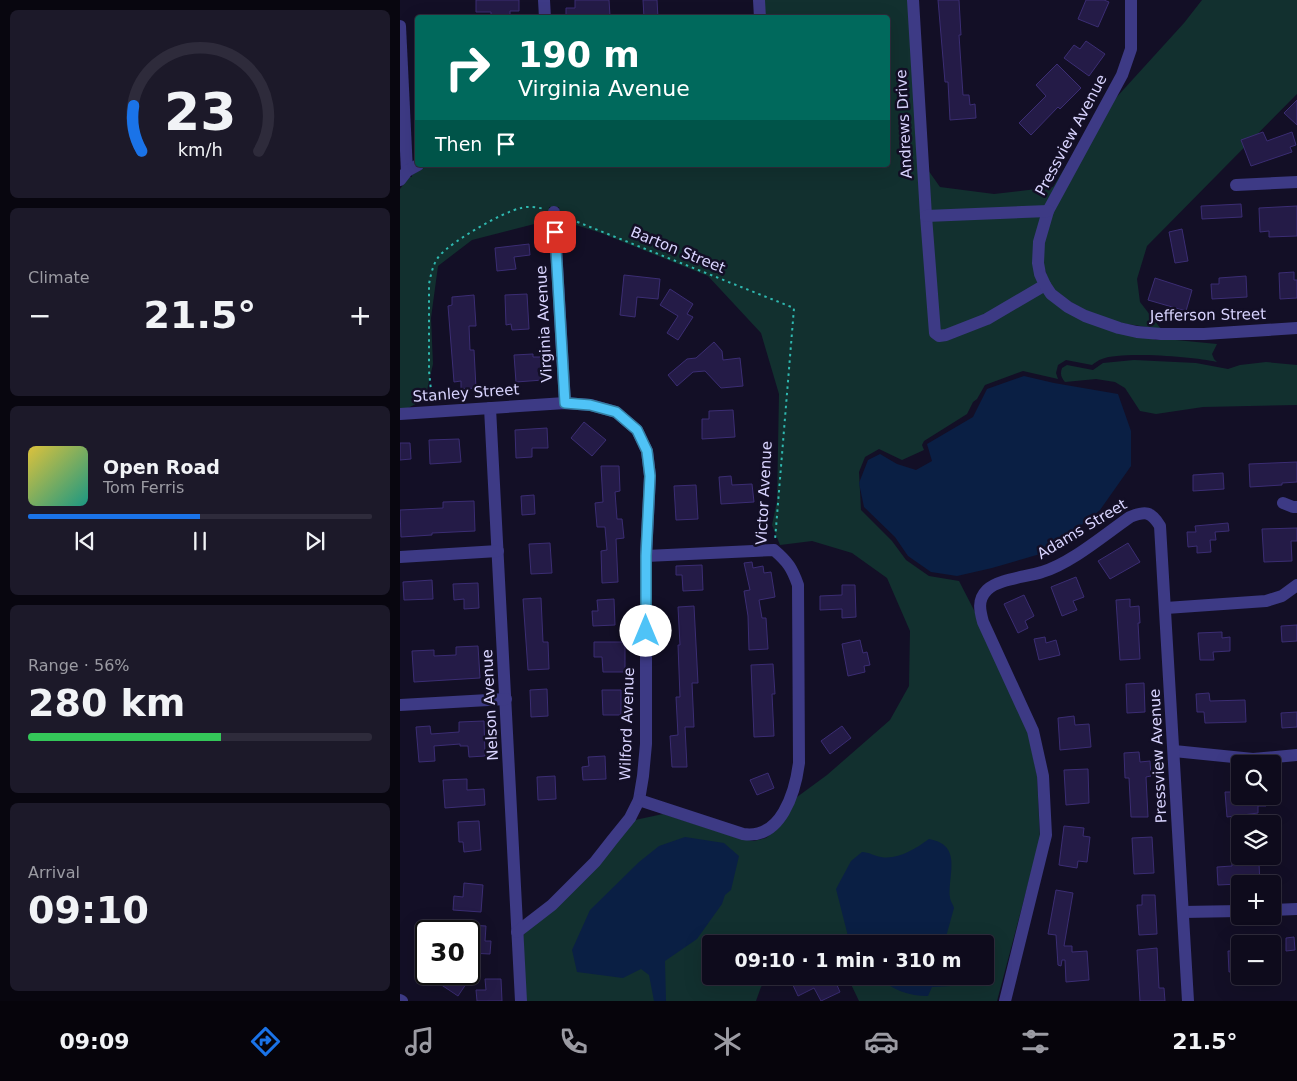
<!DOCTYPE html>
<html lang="en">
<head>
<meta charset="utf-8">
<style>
  body { margin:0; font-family:"DejaVu Sans",sans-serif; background:#1c1929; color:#f1f3f6; height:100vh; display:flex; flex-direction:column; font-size:19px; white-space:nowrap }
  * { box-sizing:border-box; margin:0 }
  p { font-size:16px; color:#9b9ba3 }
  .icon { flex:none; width:28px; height:28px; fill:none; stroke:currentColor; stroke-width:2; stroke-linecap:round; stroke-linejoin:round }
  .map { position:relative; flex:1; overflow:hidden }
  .side { display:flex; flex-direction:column; gap:10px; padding:10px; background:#08060f; width:400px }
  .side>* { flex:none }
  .guide { position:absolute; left:15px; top:15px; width:475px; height:152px; border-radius:5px; box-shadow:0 5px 20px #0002,0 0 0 1px #2e2b3b; background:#00695c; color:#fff; overflow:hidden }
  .fabs { position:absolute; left:831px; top:755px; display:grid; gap:10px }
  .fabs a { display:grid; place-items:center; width:50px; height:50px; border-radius:5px; background:#0e0b1c; box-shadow:0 5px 20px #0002,0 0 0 1px #2e2b3b; font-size:25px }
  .speed { position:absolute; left:15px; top:920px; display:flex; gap:10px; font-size:25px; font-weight:700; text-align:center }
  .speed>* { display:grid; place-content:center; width:65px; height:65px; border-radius:50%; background:#0e0b1c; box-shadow:0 5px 20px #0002,0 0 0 1px #2e2b3b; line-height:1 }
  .speed .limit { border:2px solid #111; border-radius:8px; background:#fff; color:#111 }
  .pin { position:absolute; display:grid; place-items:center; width:42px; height:42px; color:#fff; margin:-21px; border-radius:10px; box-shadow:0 2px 8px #0006 }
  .me { position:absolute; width:55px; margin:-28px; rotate:0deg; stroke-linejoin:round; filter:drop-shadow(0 0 4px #0008) }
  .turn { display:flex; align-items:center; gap:18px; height:105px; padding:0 20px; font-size:22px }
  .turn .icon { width:65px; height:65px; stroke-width:2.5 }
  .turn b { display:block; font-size:35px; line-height:42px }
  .then { display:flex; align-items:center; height:48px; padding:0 20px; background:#0003; gap:10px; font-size:19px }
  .big { font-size:38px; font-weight:700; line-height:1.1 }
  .side .tile { flex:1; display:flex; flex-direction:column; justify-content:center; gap:8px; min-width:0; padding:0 18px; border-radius:8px; background:#1c1929 }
  .side .dial { align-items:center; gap:0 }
  .dial svg { height:130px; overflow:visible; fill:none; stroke:#2e2b3b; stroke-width:7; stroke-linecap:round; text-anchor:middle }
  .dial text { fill:#f1f3f6; stroke:none }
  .song { display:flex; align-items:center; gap:15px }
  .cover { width:60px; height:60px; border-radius:8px; background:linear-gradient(135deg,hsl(50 70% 55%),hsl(170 70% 35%)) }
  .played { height:5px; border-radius:2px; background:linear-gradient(90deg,#1a73e8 50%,#2e2b3b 50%) }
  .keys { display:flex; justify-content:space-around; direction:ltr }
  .heat { display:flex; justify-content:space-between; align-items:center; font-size:28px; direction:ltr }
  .charge { height:8px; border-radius:4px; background:linear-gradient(90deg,#34c759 56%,#2e2b3b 0) }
  .trip { position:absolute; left:302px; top:935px; width:292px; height:50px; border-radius:5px; background:#0e0b1c; box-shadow:0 5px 20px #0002,0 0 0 1px #2e2b3b; font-weight:700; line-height:50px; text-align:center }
  .tabs { display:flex; height:80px; justify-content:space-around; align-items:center; background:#06040b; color:#9b9ba3 }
  .tabs .icon { width:35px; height:35px }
  .tabs .selected { color:#1a73e8 }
  .tabs b { font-size:22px; color:#f1f3f6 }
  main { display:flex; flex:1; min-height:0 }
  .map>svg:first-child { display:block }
  .green { fill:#12302f }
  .water { fill:#0a1f44 }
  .building { fill:#241b47; stroke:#3b2d73 }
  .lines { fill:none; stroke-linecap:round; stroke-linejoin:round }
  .path { stroke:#2fb8b0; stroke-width:2; stroke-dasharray:2.5 4; stroke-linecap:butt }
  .minor { stroke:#3d3a85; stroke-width:12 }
  .route-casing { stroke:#337fa1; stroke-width:12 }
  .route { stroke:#4fc3f7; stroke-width:9 }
  .labels { text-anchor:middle; stroke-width:5; stroke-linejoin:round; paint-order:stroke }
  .street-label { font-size:15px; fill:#d9d4ff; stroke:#130f26 }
</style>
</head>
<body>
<main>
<section class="side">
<div class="tile dial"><svg viewBox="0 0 100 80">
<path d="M14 69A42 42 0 1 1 86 69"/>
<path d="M14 69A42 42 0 0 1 9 41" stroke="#1a73e8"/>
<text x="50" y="56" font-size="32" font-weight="700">23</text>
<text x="50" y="72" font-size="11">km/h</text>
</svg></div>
<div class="tile"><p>Climate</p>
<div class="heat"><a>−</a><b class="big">21.5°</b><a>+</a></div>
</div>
<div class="tile">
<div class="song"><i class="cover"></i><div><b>Open Road</b><p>Tom Ferris</p></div></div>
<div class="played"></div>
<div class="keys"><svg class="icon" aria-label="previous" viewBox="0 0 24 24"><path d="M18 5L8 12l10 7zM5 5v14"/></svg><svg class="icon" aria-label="pause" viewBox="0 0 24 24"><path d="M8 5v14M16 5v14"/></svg><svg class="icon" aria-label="next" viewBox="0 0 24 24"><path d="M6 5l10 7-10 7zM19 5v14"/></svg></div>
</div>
<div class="tile"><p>Range · 56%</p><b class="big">280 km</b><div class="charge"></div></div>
<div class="tile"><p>Arrival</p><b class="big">09:10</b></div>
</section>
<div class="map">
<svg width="897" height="1001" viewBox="0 0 897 1001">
  <rect width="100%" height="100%" fill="#130f26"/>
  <!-- green -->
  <g class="green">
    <path d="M364,0H508L528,170L540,187L594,194L653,187L669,161L644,208L642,292L756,340H776L817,344L812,354L814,359L817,362C794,357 722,351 702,359C698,360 695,363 692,365L666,360L658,365L656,373L658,379L623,371L585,385L577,399L573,402L567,414L524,441L522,445L524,450L502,460L479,449L465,457L459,472L461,510L492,541L506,560L529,576L559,581L576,614L628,733L637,775L640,839L597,1001H459L447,976H586V944H311V976H369L361,987L356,1001H126L123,935L235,820L263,814L341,839L354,841L366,838L377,829L397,797L427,775L490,720L509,686L510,631L487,578L452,553L412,541L380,545L372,525L377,501L379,394L361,333L308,276L201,233L160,220L159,207H149L150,220L72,240L38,266L31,318L33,364L25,399L8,408H0V189L9,177H12V175L28,165H488V18L365,17Z"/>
    <path d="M802,0H897V94L747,246L737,279L740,302L761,329L720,323L687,311L671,302L655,290L649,282L643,263L644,243L652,214L714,100L784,23Z"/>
    <path d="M734,360L796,363L828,369L840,365L866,362L897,365V405L803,407L756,414L740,411L725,388L715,382L696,379L665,382C661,377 660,374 662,368L667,365L693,370L703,363Z"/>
  </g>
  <!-- water -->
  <g class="water">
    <path d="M624,376L654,383L718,394L731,431V466L700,510L665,538L640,554L592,568L557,576L531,572L508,556L495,537L464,507L459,483L468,460L480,454L497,464L516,470L532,461L527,444L573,417L587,389Z"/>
    <path d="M285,837L324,843L339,856L331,890L325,895L322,904L297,939L265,961L266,1001H254L249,975L241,969L223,978L177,972L172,950L190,910L239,862L259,846Z"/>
    <path d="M529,839C563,845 548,874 550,897C550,901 553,904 554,908L544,944H450L436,889L451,861L462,852C469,852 474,856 481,857C498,860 515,849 529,839Z"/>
    <path d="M479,976H556L557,982L551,986L532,987L528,996C508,996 495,990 479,979Z"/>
  </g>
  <!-- building -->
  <g class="building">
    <path d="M76,0H119V11H110V16L91,17V12H76Z"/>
    <path d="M175,0H209L210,16L166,18V8H175Z"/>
    <path d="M243,0H257L258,18H244Z"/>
    <path d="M538,0H559L561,35H559L563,95H569L570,105L575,104L576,118L550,120L548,82H545Z"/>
    <path d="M686,0H704L709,2L698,27L678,19Z"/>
    <path d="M686,41L705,54L689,76L664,58L674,45L680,49Z"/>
    <path d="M657,64L681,88L660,109L658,107L631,135L619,123L646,96L636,85Z"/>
    <path d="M897,100V125L884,113Z"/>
    <path d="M863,132L867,141L892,132L896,145L890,147L892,152L851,166L841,140Z"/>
    <path d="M841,204L842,217L802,219L801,206Z"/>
    <path d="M897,206V236L869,237V231L860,232L859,208Z"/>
    <path d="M782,229L788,261L775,263L769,232Z"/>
    <path d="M129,244L130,255L114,257L116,269L97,271L95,248Z"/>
    <path d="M894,272V280H897V298L880,299L879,273Z"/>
    <path d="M224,275L260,279L258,299L237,297L235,317L220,315Z"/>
    <path d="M846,276L847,297L812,299L811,284H819V278Z"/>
    <path d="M755,278L792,290L786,311L748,300Z"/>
    <path d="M270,289L293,304L287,314L293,317L278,340L267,333L278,316L260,305Z"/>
    <path d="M127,294L129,329L112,330L111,324L106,325L105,295Z"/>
    <path d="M74,295L76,326H69L70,350H74L76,388L61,389V381L54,382L48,306L52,305V297Z"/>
    <path d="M314,342L322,351L323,360L340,358L343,386L321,388L305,371L293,372L277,386L268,375L287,359L296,358Z"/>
    <path d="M133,354V357H142L143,380L116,382L114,355Z"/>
    <path d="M333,410L335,437L302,439V419H309V411Z"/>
    <path d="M184,422L206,440L192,456L171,438Z"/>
    <path d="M147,428L148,448H132V457L116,458L115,430Z"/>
    <path d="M59,439L61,462L30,464L29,440Z"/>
    <path d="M0,443H10L11,459L0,460Z"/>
    <path d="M897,462V482L882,483V485L850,487L849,464Z"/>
    <path d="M201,466H219L220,491L215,492L217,519H222L224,538L216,539L218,582L202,583L201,551L207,550L205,527H197L195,503L203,502Z"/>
    <path d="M823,473L824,489L793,491V475Z"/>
    <path d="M331,476L332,485L352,484L354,502L321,504L319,477Z"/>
    <path d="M296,485L298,519L276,520L274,486Z"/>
    <path d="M134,495L135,514L122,515L121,496Z"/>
    <path d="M74,501L75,531L32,533V535L1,537L0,510L43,508V502Z"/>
    <path d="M828,523L829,531L815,532L816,540H810L811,552L797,553V546L788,547L787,532H796L795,526Z"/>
    <path d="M897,528V541H891L892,561L864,562L862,529Z"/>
    <path d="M150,543L152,573L131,574L129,544Z"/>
    <path d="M728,543L740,562L710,579L698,561Z"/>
    <path d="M352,562L353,568L363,566L364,573L371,572L375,597L359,600L362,618H366L368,649L349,650L348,616L344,591L350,590L344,563Z"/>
    <path d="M302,565L303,590L283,591L282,575H276V566Z"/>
    <path d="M676,577L684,597L673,601L677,610L662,616L651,587Z"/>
    <path d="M32,580L33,599L4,600L3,582Z"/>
    <path d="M78,583L79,608L64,609V599L54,600L53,584Z"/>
    <path d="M442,585H455L456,617L442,618V609L420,610V596L442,595Z"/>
    <path d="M624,595L634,616L625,621L628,628L618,633L604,604Z"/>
    <path d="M141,598L143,642H148L149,669L128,670L123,599Z"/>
    <path d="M214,599L215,625L193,626L192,611H198L197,600Z"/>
    <path d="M730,599V607L739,606L740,623H738L740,659L720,660L716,600Z"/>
    <path d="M294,606L298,683H292L294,727H285L287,767H272L270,736L278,735L276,697H280L278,645H280L278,607Z"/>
    <path d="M897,625V641L882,642L881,626Z"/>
    <path d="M822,632V638L830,637V651L813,652L814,660H800L798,633Z"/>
    <path d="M645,637L646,643L656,640L660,655L639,660L634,639Z"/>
    <path d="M460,640L463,653L467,652L470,665L464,666L465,672L448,676L442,644Z"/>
    <path d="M194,642H225V672H203L202,657H194Z"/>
    <path d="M78,646L80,678L14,682L12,651L34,650V656L56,655V647Z"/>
    <path d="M373,664L375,694H372L374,736L354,737L351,665Z"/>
    <path d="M744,683L745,712L727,713L726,684Z"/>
    <path d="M147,689L148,716L131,717L130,690Z"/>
    <path d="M202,690H221V715H203Z"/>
    <path d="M809,693L810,701L845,700L846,722L805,723L804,712H797L796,694Z"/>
    <path d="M897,712V727L882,728L881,713Z"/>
    <path d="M674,716L675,725L689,724L691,747L660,750L658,718Z"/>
    <path d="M84,721L85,756L69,757L68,746H60V744L34,746L35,761L19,762L16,727L30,726L31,734L59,732V722Z"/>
    <path d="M442,726L451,738L430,754L421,741Z"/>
    <path d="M739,752L740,762L750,761L751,776L746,777L748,817H731L729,778H725L724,753Z"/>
    <path d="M205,756L206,779L183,780L182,767L189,766L188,757Z"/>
    <path d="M688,769L689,803L666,805L664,770Z"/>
    <path d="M368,773L374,788L357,795L350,780Z"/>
    <path d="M155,776L156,799L138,800L137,777Z"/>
    <path d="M67,779V790L84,789L85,805L45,808L43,780Z"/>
    <path d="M825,792H840V796H866V806H858V813L827,817Z"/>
    <path d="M79,821L81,850L64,852L63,842H59L58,822Z"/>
    <path d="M664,826L684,828L683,836L690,837L687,862L678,861L677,868L659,865Z"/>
    <path d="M752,837L754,873L734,874L732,838Z"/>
    <path d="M845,859V864H859L860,883L818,885L817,867L832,866V860Z"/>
    <path d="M64,883L83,885L81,912L53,910L54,896L63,897Z"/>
    <path d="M656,890L673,893L664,946H672V952L687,951L689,980L666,982L665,960H662L661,966L658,965L656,935L648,934Z"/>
    <path d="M742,895H755L757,934L739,935L737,905H742Z"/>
    <path d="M69,925L86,926L85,941H91L90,954L69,953Z"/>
    <path d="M894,937L895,950L886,951V938Z"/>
    <path d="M757,948L759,988H764L765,1001H740L737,950Z"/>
    <path d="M828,951H840V971L829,972Z"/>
    <path d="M25,974H56L68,981L58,996Z"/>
    <path d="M407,976H433L440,992L421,1001L414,988L398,996L392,983Z"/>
    <path d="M85,979H101L102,1001H77L76,990H86Z"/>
  </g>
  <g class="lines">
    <!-- path -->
    <g class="path">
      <path d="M165,217L394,308L375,540"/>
      <path d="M32,400L29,371V284C31,274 33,263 40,255C53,241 102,212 121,208C128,206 137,207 144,209"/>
    </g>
    <!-- minor -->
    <g class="minor">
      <path d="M144,0L145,18"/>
      <path d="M359,0L360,18"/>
      <path d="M513,0L526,216L535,333L539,336L546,335L587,319L645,285"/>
      <path d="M731,0V49L722,75L648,211L639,242L638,263L640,274L645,285L651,294L668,307L685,316L719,328L737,332L761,334H804L897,328"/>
      <path d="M0,26L7,171"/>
      <path d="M0,180L7,171L18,165"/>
      <path d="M836,185L897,182"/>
      <path d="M154,212L165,403"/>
      <path d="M526,216L648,211"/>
      <path d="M90,408L121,1001"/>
      <path d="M0,414L165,403L191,405L216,412L237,430L247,451L250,476L246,556V744L243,776L239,800L230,818L213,839L195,862L152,905L117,932"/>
      <path d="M883,503L893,507H897"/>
      <path d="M0,557L98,551"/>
      <path d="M766,608L866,601L882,596L897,585"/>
      <path d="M0,705L106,699"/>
      <path d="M774,751L853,759L897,755"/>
      <path d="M239,800L343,834C381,840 395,793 399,763L398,585C392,568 388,562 374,550L246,556"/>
      <path d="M872,910L897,909"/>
      <path d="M783,912L840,911"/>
      <path d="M0,1000L2,1001"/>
      <path d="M605,1001L646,835L643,776L633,731L583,622C580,611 577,600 587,590C598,579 627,577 642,572C670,564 704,535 730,517C745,511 751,511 760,526L788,1001"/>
    </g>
  </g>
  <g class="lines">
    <defs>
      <path id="route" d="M155,232L165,403L190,405L216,412L237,430L247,451L250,476L246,556V631"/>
    </defs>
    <!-- route casing -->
    <use href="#route" class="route-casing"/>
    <!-- route -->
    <use href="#route" class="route"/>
  </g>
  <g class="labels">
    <!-- street labels -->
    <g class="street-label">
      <text transform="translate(504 124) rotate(-93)" y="5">Andrews Drive</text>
      <text transform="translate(671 135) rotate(-62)" y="5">Pressview Avenue</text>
      <text transform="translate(278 250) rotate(22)" y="5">Barton Street</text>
      <text transform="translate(808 315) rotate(-1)" y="5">Jefferson Street</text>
      <text transform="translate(144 324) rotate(-93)" y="5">Virginia Avenue</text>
      <text transform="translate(66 393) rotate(-4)" y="5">Stanley Street</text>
      <text transform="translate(364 493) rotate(-87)" y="5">Victor Avenue</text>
      <text transform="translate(682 529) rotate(-31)" y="5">Adams Street</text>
      <text transform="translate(90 705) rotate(-93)" y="5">Nelson Avenue</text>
      <text transform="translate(227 724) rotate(-88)" y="5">Wilford Avenue</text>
      <text transform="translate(758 756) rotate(-93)" y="5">Pressview Avenue</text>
    </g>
  </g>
</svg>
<div class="fabs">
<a><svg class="icon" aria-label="search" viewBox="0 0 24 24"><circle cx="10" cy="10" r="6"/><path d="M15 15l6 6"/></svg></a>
<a><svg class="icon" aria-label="layers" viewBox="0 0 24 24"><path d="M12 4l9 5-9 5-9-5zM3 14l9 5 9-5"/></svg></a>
<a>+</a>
<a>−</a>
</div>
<div class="speed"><div class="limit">30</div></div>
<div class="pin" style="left:155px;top:232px;background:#d93025"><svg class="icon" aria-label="arrive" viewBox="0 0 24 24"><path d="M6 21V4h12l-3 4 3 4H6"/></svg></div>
<svg class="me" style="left:246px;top:631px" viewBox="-20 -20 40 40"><circle r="19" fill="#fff"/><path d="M0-13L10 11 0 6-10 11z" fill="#4fc3f7"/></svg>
<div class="trip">09:10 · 1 min · 310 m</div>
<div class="guide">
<div class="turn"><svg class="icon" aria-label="right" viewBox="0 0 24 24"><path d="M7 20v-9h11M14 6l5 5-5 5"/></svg><div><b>190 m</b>Virginia Avenue</div></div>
<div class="then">Then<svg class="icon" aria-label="arrive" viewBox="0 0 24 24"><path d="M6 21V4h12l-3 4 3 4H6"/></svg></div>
</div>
</div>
</main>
<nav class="tabs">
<b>09:09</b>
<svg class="icon selected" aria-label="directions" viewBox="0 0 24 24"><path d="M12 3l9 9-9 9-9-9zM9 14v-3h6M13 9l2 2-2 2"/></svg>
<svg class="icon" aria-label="music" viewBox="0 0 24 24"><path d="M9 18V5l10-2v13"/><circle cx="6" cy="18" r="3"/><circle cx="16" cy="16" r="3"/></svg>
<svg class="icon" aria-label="phone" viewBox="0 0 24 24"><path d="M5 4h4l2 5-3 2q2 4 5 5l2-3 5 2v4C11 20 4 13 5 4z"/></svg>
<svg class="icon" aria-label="climate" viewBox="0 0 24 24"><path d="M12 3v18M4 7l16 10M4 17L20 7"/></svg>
<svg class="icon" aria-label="car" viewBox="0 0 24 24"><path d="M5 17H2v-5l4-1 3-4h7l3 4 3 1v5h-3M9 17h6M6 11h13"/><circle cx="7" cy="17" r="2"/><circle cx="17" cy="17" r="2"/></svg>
<svg class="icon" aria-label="filters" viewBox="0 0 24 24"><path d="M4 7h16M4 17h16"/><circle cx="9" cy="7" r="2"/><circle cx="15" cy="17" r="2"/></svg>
<b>21.5°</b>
</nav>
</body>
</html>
